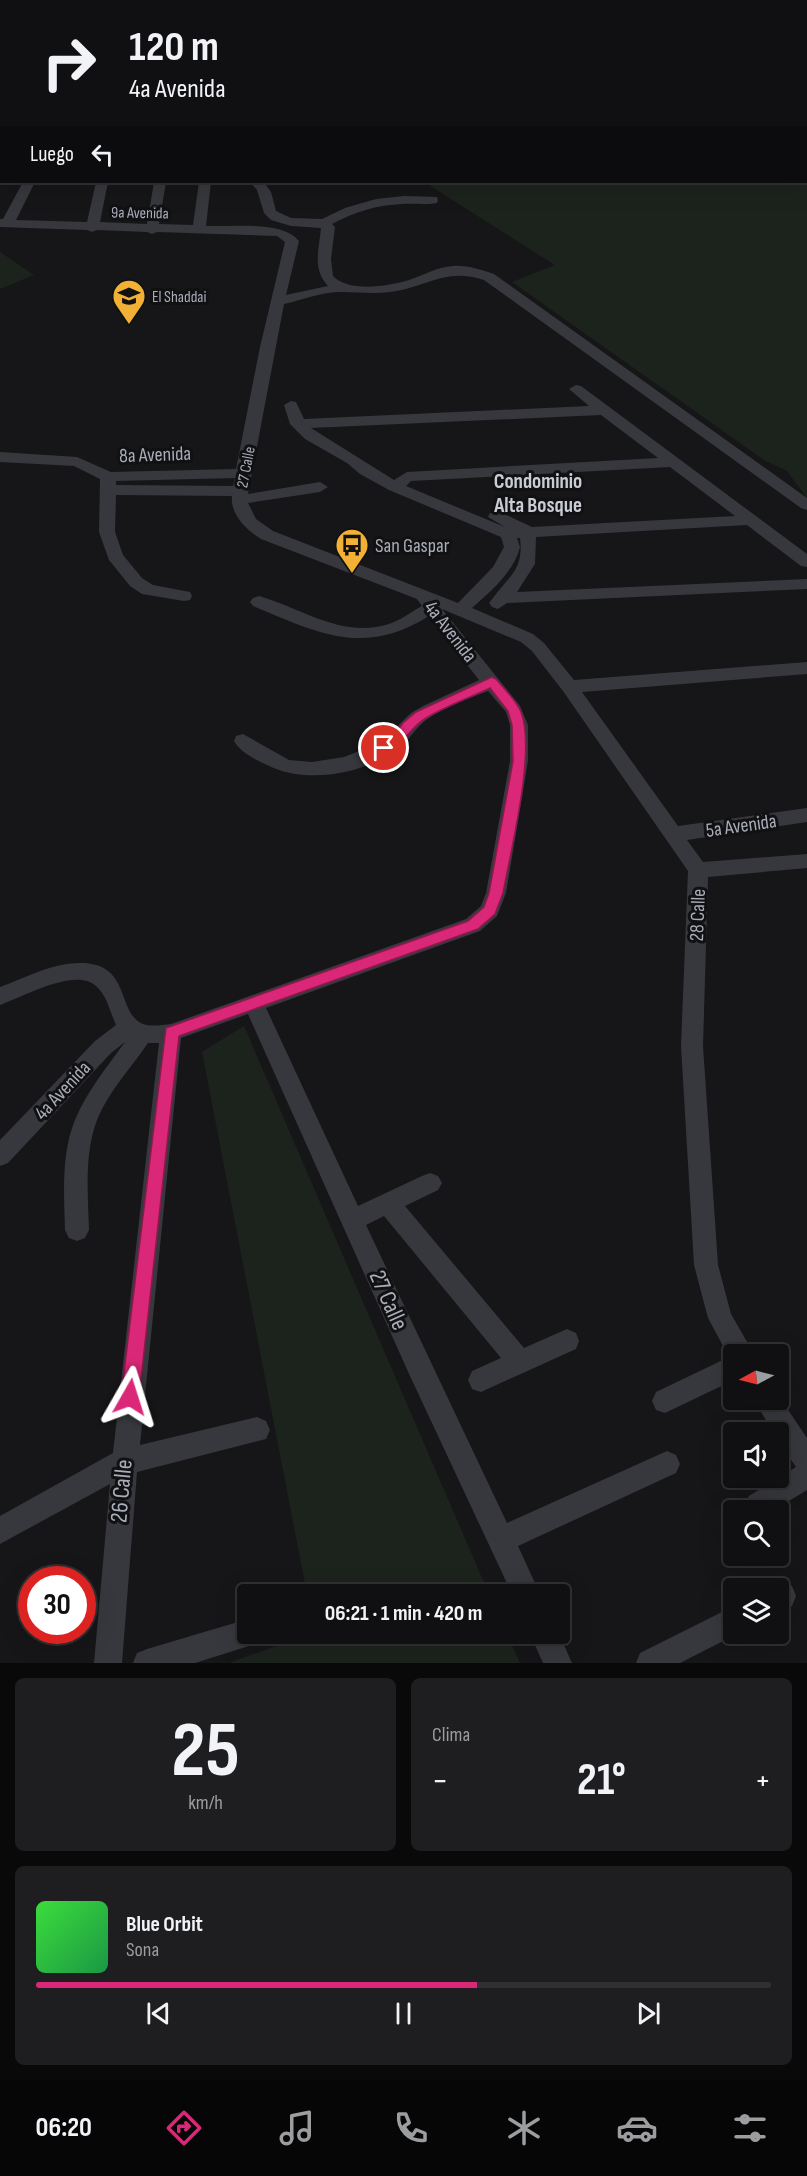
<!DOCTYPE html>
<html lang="es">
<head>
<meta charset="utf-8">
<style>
  body { margin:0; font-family:"Sofia Sans Condensed",sans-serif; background:#1e1e20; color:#f1f3f6; height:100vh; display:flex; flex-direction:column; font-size:22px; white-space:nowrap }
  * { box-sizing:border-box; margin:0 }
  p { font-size:20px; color:#9c9d9f }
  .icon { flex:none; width:33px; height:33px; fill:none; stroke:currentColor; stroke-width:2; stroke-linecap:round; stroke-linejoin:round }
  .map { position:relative; height:1663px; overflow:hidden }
  .details { display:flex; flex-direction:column; gap:15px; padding:15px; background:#09090a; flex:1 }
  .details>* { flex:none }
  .hud { position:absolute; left:0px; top:0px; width:807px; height:183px; box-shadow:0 6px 24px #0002,0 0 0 2px #303032; background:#101012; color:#f1f3f6; overflow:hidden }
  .needle { width:39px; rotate:263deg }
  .controls { position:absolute; left:723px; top:1344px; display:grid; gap:12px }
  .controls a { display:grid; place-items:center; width:66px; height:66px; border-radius:6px; background:#101012; box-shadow:0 6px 24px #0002,0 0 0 2px #303032; font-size:30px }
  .speed { position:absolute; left:18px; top:1566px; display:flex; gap:12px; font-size:30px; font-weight:700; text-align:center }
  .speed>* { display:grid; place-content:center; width:78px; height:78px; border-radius:50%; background:#101012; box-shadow:0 6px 24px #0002,0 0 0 2px #303032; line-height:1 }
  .speed .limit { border:9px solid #d22; background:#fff; color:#111 }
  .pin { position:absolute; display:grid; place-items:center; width:51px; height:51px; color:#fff; margin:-26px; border:3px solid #fff; border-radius:50%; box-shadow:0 2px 6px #0007 }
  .me { position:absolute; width:66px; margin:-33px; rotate:6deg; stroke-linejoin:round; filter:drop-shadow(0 0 4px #0008) }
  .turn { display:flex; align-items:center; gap:21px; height:126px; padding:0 30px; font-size:27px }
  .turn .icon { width:78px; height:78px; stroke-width:2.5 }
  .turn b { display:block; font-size:42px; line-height:51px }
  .then { display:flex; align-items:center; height:57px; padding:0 30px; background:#0003; gap:12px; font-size:22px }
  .big { font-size:45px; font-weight:700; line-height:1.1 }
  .details .card { flex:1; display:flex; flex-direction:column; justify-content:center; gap:9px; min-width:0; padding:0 21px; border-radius:9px; background:#1e1e20 }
  .details .dial { align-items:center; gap:0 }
  .dial b { font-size:78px; line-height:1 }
  .song { display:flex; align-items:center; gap:18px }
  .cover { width:72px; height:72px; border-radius:9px; background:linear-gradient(135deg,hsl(120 70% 55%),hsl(140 70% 35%)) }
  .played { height:6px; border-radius:3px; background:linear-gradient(90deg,#db2777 60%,#303032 60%) }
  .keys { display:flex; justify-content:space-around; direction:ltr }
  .heat { display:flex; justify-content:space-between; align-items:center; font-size:33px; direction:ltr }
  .details .tiles { flex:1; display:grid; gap:15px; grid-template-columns:1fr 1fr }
  .card:last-child { grid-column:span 2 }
  .trip { position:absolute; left:237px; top:1584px; width:333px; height:60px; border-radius:6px; background:#101012; box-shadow:0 6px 24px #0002,0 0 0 2px #303032; font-weight:700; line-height:60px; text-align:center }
  .tabs { display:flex; height:96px; justify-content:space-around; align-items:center; background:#060607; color:#9c9d9f }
  .tabs .icon { width:42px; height:42px }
  .tabs .active { color:#db2777 }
  .tabs b { font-size:27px; color:#f1f3f6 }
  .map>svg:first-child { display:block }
  .green { fill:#1c231d }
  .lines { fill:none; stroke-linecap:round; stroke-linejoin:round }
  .minor { fill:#37383d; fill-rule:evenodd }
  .route { fill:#db2777; stroke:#8e194d; stroke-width:1.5 }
  .labels { text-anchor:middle; stroke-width:6; stroke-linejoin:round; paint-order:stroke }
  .far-street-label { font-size:16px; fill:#a8adb8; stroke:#111113 }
  .far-poi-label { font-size:16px; fill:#a8adb8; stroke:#111113; text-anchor:start }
  .street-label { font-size:20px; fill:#a8adb8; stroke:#111113 }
  .poi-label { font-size:20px; fill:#a8adb8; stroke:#111113; text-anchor:start }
  .neighbourhood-label { font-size:21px; font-weight:bold; fill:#c9ccd4; stroke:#111113 }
  .near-street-label { font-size:24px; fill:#a8adb8; stroke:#111113 }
</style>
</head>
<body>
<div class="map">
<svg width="807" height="1663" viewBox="0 0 807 1663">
  <rect width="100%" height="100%" fill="#161618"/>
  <!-- green -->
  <g class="green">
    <path d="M0,0H807V498L787,471L764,460L512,282L555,265L424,182H806V2H2L0,30Z"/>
    <path d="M0,252L34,275L0,289Z"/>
    <path d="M244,1026L482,1578L490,1594H307L202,1052Z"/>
    <path d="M286,1634H507L520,1663H229L276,1646Z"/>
  </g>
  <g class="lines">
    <!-- minor -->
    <g class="minor">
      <rect x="0" y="92" width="2" height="6"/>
      <rect x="0" y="128" width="2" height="8"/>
      <path d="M23,182H35L16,220L87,222L96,182H108L100,222L147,224L154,182H166L159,224L193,225L199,182H211L206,226C231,227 283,220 299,241L286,295L328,286C312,269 319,249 321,228L291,226L271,220L264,213L257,190L250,182H264L271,192L276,211L291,218L322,219L345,208L376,199L404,196L437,197L438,200L437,203C426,205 414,203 402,204C377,205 354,212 332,224L335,227L331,259L333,276C349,293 389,286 409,280C424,275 437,267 453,266C467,265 481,270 494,274L807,498V510L801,508L484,280C445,267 428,287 390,292C374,294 359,292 343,292C325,291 302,300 284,304L248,494L320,482L328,487L320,492L248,503L256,519L273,531L458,603L493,567L504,547L501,537L389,490L360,474L347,463L305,439L290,424L284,405L291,401L296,402L304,419L589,406L569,389L576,385L581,386L807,554V567L801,566L747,525L536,537L535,564L517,592L807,579V589L507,603L498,609L492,607L489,603L493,598C509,576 524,570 520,538H517L520,547C514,572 490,592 472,608L533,634L544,643L574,680L807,662V674L582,692L678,826L807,808V822L687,840L703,862L807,854V868L708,877L703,1046L718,1265L731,1314L754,1354H734V1380L665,1413L656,1410L652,1401L656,1392L729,1357L708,1318L694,1265L681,1046L688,871L563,691L532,651L521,642L442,609L520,706L528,725V761L506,893L497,916L480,931L266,1008L358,1206L422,1176L430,1173L438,1176L442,1183L438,1190L405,1206L524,1348L567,1329L576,1333L579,1341L576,1349L481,1392L472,1389L468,1380L472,1371L501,1358L384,1216L366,1225L507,1523L667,1451L676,1455L680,1464L676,1473L518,1546L540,1594H512L410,1376L248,1014L181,1038L140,1445L257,1417L266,1421L270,1430L266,1439L137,1472L122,1663H94L110,1484L0,1544V1516L113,1453L159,1043H148C131,1068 108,1092 97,1120C84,1154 88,1194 89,1230L85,1238L77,1241L69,1238L65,1230C64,1194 61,1154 75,1120C87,1091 107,1067 125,1042L111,1053L8,1163L0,1166V1140L95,1041L116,1025C110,1012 107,996 97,987C78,966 23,997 0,1005V987C25,978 52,963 79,963C132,962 116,1013 143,1024C151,1027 162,1025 171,1024L466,919L481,906L486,893L510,761V725L506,712L488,691C467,699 445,707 426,720C414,729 407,744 394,752C359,775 304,784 267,765C256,760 240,752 234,741L236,736L243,734L289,760L312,762L344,757L380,743L411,713L423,706L479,680L429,616C364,657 318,633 253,606L250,602L253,598L259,596C301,608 343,639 389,624C401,620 411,612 422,606L417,599L261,539C246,530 230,514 232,496L116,495L115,532L123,555L142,578L153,585L190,592L192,596L190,600L184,601L142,594L130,586L109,560L99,532L100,479L74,466L0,462V452L77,457L111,472L236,469L260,347L285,242L277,236L157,232L152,234L147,232L97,230L92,232L87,230L0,227V219H3ZM601,415L658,458L407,472L394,480L311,428ZM670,467L735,516L532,527L502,513H490L488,517L505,527L406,486L411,481ZM235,478L233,486L116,485V481Z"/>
      <path d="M778,1395L807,1438V1490L774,1510H747L745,1505L749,1496L796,1467L778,1441V1432H773L754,1400H778Z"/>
      <path d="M782,1582L792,1586L796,1596L792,1606L778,1611V1588H768Z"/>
      <path d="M734,1606V1634H737L680,1663H636L640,1653Z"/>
      <path d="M248,1619V1634H262L258,1643L195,1663H133L137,1653L147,1649Z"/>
      <path d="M530,1634H559L572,1663H543Z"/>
    </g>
  </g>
  <!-- route -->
  <path class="route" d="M492,677L496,679C504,689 516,700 521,712C536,750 511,849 503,893L495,914L478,929L179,1036L139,1397L136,1403L130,1405L124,1403L121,1397L166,1028L468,921L484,907L489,893L513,761L512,725L508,711L490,688C469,698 446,706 426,718C409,728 403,747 384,753L377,748L391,739L403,723L416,712Z"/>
  <!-- icons -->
  <defs>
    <symbol id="school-pin" viewBox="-11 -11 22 30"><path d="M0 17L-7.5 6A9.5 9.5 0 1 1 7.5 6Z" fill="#f2b134" stroke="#111113"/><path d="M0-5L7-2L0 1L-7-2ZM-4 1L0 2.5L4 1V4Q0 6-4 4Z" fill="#111"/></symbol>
    <symbol id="bus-pin" viewBox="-11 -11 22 30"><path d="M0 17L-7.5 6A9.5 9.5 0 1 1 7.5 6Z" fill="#f2b134" stroke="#111113"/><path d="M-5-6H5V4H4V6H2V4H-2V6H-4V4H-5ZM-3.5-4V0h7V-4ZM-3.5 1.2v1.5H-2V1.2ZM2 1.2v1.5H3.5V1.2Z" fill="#111"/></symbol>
  </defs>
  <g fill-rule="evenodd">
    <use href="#school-pin" x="110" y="277" width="38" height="52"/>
    <use href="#bus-pin" x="333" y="526" width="38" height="52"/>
  </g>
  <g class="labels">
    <!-- far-street labels -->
    <g class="far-street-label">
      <text transform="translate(140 212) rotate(1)" y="6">9a Avenida</text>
      <text transform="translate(245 467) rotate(-79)" y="6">27 Calle</text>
    </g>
    <!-- far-poi labels -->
    <g class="far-poi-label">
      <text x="152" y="302">El Shaddai</text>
    </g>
    <!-- street labels -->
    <g class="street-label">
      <text transform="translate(155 454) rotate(-2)" y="7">8a Avenida</text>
      <text transform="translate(451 631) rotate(52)" y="7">4a Avenida</text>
      <text transform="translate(741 825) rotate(-8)" y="7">5a Avenida</text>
      <text transform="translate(697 915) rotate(-88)" y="7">28 Calle</text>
      <text transform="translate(62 1090) rotate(-47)" y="7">4a Avenida</text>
    </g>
    <!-- poi labels -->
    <g class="poi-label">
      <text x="375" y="552">San Gaspar</text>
    </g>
    <!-- neighbourhood labels -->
    <g class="neighbourhood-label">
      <text x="538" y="488">Condominio<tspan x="538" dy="24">Alta Bosque</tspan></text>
    </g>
    <!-- near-street labels -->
    <g class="near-street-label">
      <text transform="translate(389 1300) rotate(66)" y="8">27 Calle</text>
      <text transform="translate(121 1491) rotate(-85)" y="8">26 Calle</text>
    </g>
  </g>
</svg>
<div class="controls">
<a><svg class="needle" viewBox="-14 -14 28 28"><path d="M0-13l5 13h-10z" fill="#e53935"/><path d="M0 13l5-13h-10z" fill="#9c9d9f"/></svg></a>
<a><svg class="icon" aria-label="sound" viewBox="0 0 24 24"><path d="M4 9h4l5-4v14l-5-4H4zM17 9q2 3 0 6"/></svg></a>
<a><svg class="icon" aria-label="search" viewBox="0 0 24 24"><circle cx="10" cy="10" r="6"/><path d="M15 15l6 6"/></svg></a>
<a><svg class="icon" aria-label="layers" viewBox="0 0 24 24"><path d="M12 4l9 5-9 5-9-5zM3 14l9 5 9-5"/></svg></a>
</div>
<div class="speed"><div class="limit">30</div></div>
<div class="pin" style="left:384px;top:748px;background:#d93025"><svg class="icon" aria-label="arrive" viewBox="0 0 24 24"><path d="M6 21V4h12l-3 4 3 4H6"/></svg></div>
<svg class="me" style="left:130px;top:1397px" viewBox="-20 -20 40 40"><path d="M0-17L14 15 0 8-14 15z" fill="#db2777" stroke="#fff" stroke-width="4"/></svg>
<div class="trip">06:21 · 1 min · 420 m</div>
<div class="hud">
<div class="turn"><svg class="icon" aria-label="right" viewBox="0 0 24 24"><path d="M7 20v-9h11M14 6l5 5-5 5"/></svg><div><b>120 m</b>4a Avenida</div></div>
<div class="then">Luego<svg class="icon" aria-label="left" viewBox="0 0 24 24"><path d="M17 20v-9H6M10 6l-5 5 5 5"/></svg></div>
</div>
</div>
<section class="details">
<div class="tiles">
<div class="card dial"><b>25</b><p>km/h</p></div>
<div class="card"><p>Clima</p>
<div class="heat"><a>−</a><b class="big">21°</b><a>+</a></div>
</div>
<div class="card">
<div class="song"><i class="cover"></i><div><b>Blue Orbit</b><p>Sona</p></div></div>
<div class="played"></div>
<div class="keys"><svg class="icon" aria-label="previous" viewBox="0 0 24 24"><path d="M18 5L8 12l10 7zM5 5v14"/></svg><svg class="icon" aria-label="pause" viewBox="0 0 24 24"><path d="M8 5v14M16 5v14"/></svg><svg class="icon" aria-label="next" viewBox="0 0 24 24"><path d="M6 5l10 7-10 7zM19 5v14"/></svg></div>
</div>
</div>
</section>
<nav class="tabs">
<b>06:20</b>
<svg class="icon active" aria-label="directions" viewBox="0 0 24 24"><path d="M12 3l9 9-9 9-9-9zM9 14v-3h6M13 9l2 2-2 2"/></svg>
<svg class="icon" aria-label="music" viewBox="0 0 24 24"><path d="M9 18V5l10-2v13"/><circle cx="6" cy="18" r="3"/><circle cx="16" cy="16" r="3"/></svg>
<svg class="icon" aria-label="phone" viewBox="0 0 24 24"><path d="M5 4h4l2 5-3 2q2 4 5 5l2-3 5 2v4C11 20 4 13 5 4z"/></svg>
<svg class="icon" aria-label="climate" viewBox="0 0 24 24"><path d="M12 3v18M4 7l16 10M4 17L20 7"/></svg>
<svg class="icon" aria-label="car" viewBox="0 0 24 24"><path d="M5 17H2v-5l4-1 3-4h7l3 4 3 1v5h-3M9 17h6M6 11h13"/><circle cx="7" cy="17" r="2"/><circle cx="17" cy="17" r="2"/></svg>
<svg class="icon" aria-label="filters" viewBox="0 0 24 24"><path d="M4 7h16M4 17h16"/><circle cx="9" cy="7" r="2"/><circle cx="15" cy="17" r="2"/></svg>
</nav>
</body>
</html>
